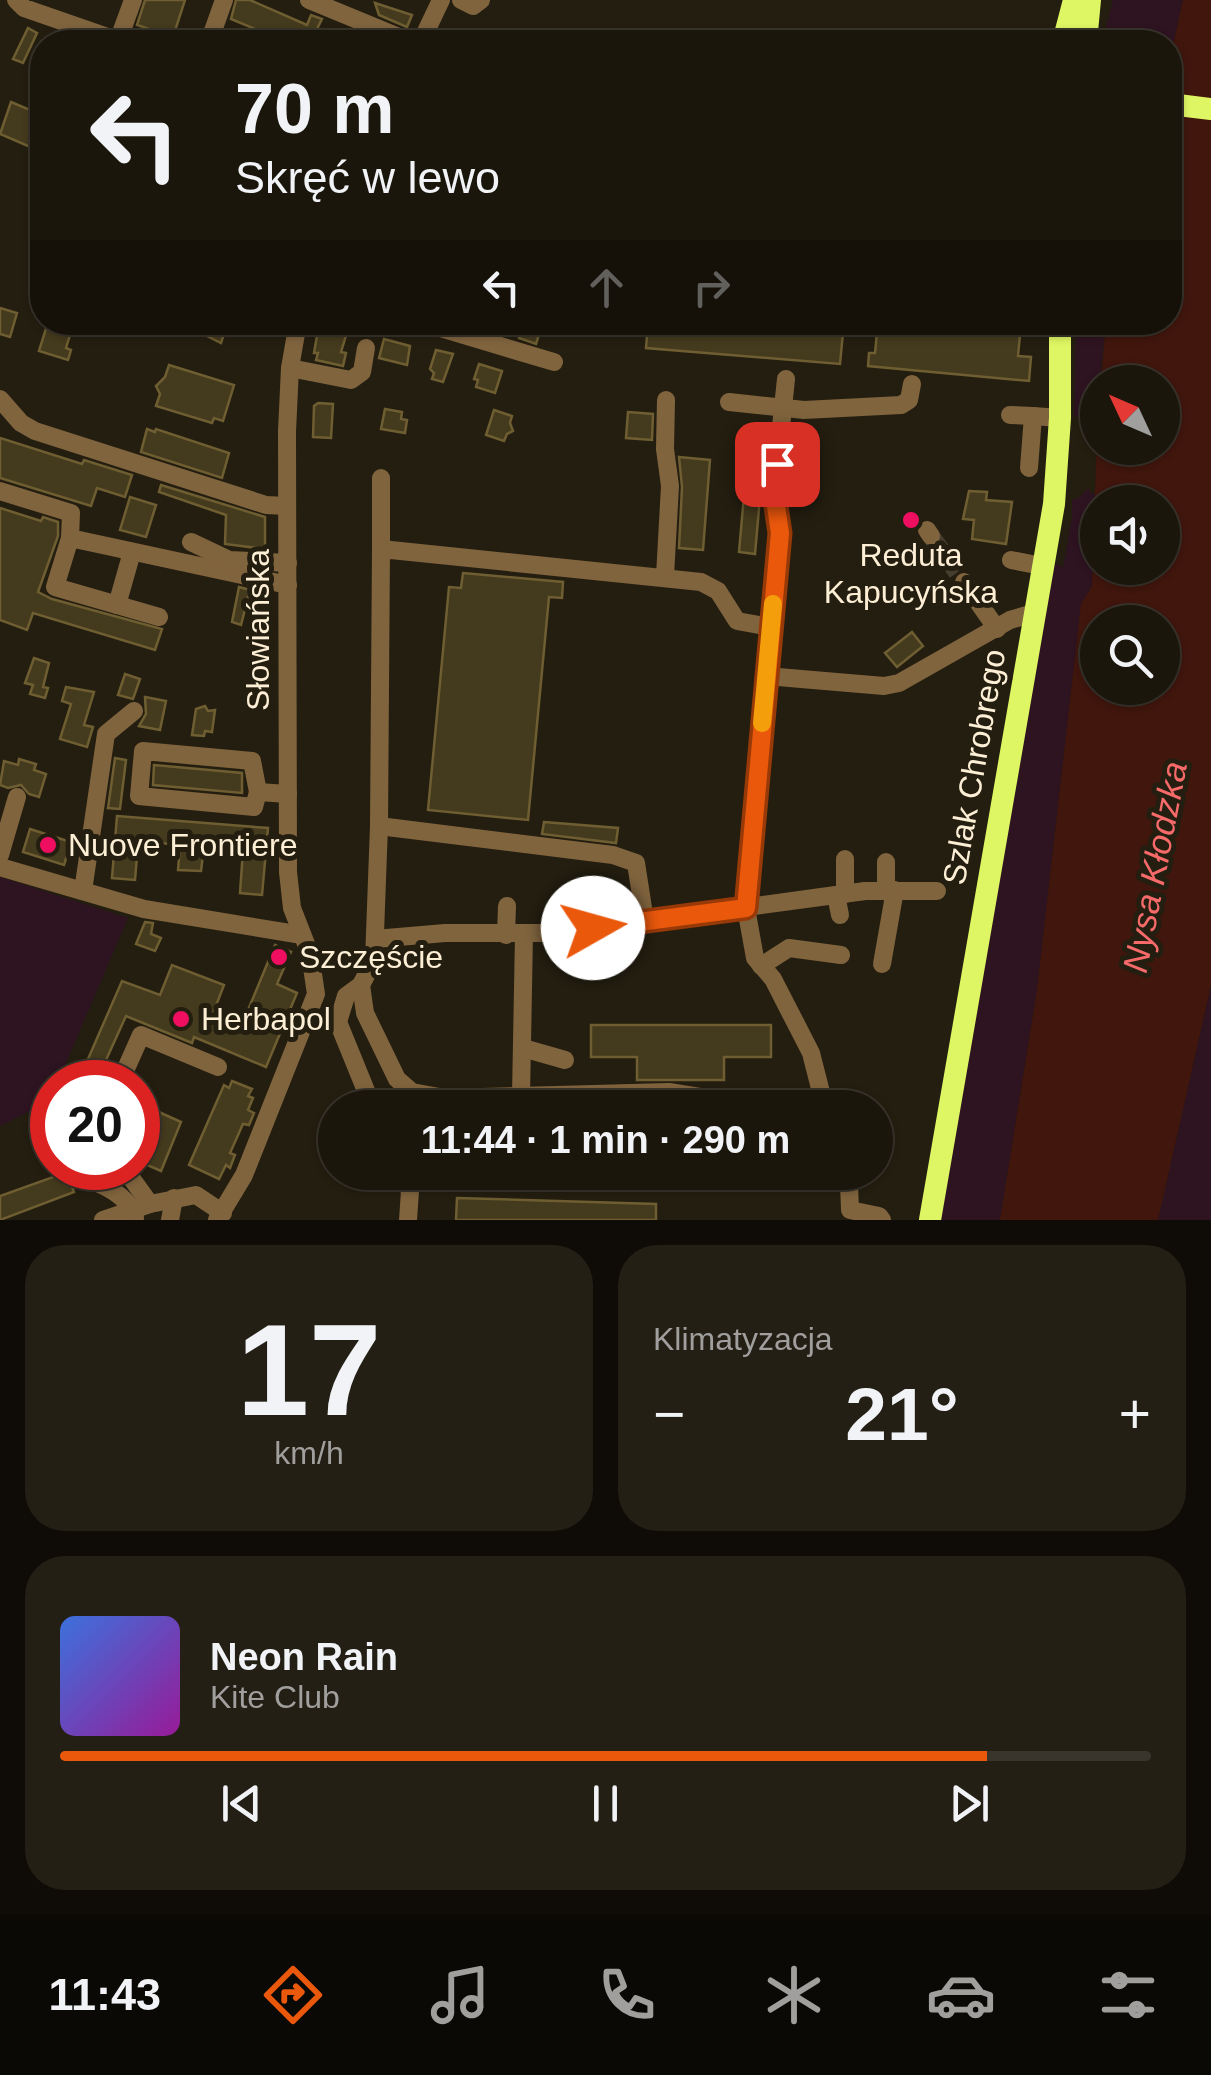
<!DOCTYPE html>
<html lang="pl">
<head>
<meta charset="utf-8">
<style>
  body { margin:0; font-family:Arial,sans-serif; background:#241f15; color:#f1f3f6; height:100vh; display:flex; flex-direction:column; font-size:38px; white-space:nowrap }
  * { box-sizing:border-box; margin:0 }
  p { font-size:32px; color:#a09f9d }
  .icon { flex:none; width:55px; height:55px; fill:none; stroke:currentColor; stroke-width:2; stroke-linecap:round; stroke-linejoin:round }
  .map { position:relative; height:1220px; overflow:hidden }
  .side { display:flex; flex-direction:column; gap:25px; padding:25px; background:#0f0c07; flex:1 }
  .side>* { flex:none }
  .banner { position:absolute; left:30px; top:30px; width:1152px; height:305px; border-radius:40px; box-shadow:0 2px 8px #0004,0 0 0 2px #39352d; background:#1b160c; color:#f1f3f6; overflow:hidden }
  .needle { width:65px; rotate:314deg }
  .tools { position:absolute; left:1080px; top:365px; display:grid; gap:20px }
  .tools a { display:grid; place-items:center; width:100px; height:100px; border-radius:50%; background:#1b160c; box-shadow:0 2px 8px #0004,0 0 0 2px #39352d; font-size:50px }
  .speed { position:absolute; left:30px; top:1060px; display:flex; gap:20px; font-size:50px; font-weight:700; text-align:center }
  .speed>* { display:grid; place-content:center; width:130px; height:130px; border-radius:50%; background:#1b160c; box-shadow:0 2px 8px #0004,0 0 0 2px #39352d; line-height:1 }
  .speed .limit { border:15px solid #d22; background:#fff; color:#111 }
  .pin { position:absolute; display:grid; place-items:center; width:85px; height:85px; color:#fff; margin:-42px; border-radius:20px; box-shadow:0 5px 15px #0006 }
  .me { position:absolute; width:110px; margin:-55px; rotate:83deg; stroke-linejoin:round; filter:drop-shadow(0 0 8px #0008) }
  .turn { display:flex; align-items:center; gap:35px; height:210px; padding:0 40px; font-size:45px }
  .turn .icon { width:130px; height:130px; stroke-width:2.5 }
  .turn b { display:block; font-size:70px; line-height:85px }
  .lanes { display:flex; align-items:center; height:95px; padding:0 40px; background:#0003; justify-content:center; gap:50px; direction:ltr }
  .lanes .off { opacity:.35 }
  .big { font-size:75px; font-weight:700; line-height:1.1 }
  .side .widget { flex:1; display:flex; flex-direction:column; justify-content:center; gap:15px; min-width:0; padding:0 35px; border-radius:40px; background:#241f15 }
  .side .dial { align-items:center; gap:0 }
  .dial b { font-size:130px; line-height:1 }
  .song { display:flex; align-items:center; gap:30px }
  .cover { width:120px; height:120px; border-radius:15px; background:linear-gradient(135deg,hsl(220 70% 55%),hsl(300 70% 35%)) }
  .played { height:10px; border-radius:5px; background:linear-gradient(90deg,#ea580c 85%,#39352d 85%) }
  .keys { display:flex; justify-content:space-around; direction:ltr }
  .heat { display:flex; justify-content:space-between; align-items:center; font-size:55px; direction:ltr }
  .side .tiles { flex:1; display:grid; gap:25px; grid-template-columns:1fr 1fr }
  .widget:last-child { grid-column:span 2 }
  .trip { position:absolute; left:318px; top:1090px; width:575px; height:100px; border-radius:50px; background:#1b160c; box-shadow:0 2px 8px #0004,0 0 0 2px #39352d; font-weight:700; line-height:100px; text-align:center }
  .menu { display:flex; height:160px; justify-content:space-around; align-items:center; background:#0b0905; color:#a09f9d }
  .menu .icon { width:70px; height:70px }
  .menu .on { color:#ea580c }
  .menu b { font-size:45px; color:#f1f3f6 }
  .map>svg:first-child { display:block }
  .green { fill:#2e1320 }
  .water { fill:#40160d; fill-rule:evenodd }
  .building { fill:#443a1d; stroke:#6e5e31; stroke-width:2.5 }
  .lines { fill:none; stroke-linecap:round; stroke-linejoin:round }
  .minor-tunnel { stroke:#453d2e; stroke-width:18; stroke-dasharray:18 9; stroke-linecap:butt }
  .minor { stroke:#80643e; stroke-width:18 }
  .major { stroke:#def663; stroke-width:22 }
  .route-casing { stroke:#983908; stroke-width:25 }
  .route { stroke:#ea580c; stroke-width:18 }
  .slow { stroke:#f59e0b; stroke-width:18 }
  .poi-dot { fill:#f00e60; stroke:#241e10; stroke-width:4 }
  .labels { text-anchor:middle; stroke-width:10; stroke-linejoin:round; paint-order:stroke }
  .poi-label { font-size:32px; fill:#fdefd5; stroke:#241e10; text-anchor:start }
  .street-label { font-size:32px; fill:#fdefd5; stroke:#241e10 }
  .water-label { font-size:35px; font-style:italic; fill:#f66a6a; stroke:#241e10 }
</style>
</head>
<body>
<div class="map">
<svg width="1211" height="1220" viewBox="0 0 1211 1220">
  <rect width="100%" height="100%" fill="#241e10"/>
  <!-- green -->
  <g class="green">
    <path d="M1113,0H1183L1170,59V42H1102Z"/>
    <path d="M1076,323H1106L1097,405L1087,396L1086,424L1074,415Z"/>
    <path d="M1089,488L1091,494L1095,493L1092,586L1081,604L1037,990L1000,1220H938L1055,562L1063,568L1072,517V499H1077Z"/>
    <path d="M0,877L128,918L58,1082H52V1112L44,1104L0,1126Z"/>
    <path d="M1211,985V1220H1158Z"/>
  </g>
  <!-- water -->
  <path class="water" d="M1183,0H1211V985L1158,1220H1000L1037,990L1081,604L1092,586L1097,432L1098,448H1162V382H1101L1106,323L1170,322V59ZM1098,502H1162V568H1098ZM1098,622H1162V688H1098Z"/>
  <!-- building -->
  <g class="building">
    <path d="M145,0H185L173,37L137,25Z"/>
    <path d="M236,0H250L307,25L311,15L322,19L317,29L347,42H286L231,19Z"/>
    <path d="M375,3L412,15L407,27L379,15Z"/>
    <path d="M28,28L37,33L23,63L13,59Z"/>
    <path d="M11,102L42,115V152L0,134Z"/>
    <path d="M0,308L17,313L10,337L0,334Z"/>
    <path d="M48,322H74L66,348L71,350L68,360L39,351Z"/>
    <path d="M179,322H225L226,328L221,343Z"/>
    <path d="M523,322H543L536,344L519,338Z"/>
    <path d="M648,322H844L840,364L646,348Z"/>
    <path d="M878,322L1021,325L1018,356L1031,357L1029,381L868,366L869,353H875Z"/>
    <path d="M349,326L341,352L346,353L343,366L316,360L318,353H314L318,330L338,333Z"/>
    <path d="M384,339L410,346L407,365L379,358Z"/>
    <path d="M436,350L453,354L443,382L432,379L434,373L430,369Z"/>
    <path d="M479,364L502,371L495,393L476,387L478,380L474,379Z"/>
    <path d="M169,365L234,385L223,421L214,418L212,423L156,406L160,394L156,386L165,377Z"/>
    <path d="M318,403L333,404L331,438L313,437L314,406Z"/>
    <path d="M385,409L402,412L401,419L407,420L405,433L381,429Z"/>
    <path d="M494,410L512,416L510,423L513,431L507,434L504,441L486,435Z"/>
    <path d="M628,412L653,414L652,440L626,438Z"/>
    <path d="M147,429L155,432L156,429L229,453L222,478L141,452Z"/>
    <path d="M0,438L82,464L84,460L132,475L125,497L97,488L91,506L0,478Z"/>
    <path d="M679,457L710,460L703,550L679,548L682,487Z"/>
    <path d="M747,461L763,463L755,554L739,552Z"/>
    <path d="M161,485L265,517V549L225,544L226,515L159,492Z"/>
    <path d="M969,491L987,492L986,500L1012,502L1006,544L972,539L974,520L963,519Z"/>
    <path d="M130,497L156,505L146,537L120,530Z"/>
    <path d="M0,508L41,521L43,517L58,522V536L38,592L52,599L162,629L155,650L33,613L27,630L0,620Z"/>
    <path d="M463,573L563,582L562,598L549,597L528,820L428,810L449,587L461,588Z"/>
    <path d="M239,587L250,590L241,625L232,622Z"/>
    <path d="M912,632L923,646L897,667L885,653Z"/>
    <path d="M34,658L49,663L43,687L48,688L45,698L30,694L33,685L25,683Z"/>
    <path d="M125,674L140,679L133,699L118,695Z"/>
    <path d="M66,687L94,692L84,725L93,727L87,747L60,739L71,704L62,701Z"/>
    <path d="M145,697L166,701L160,730L139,726L146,714Z"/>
    <path d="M205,706L208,711L215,710L212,732L205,731L204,736L192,735L196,709Z"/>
    <path d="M115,758L126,760L120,809L108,808Z"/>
    <path d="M19,759L36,764L34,770L46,774L39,797L29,794L21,785L8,788L0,785L4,761L18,765Z"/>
    <path d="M154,765L242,773V793L153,785Z"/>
    <path d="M117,816L268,828L262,895L240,893L243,850L204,847L201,871L178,870L180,845L151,842L150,846L138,845L135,880L112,878Z"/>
    <path d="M544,822L618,828L616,843L542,834Z"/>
    <path d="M30,829L71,842L64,865L23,852Z"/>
    <path d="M145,922L153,923L151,934L161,938L155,951L136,944Z"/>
    <path d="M275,945L291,952L277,984L297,993L266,1067L194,1037L192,1043L126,1016L96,1082H78L122,981L160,995L172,965L224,985L212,1016L241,1027Z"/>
    <path d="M591,1025H771V1057H724V1080H637V1057H591Z"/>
    <path d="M232,1081L252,1089L248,1096L253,1098L248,1110L254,1113L249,1125L243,1124L230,1153L235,1155L230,1168L226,1165L219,1179L189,1165L224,1085L229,1088Z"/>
    <path d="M150,1108L181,1122L161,1171L138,1161V1138Z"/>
    <path d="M67,1172L74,1192L0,1220V1196Z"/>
    <path d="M457,1198L656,1204V1220H456Z"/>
  </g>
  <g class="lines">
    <!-- minor-tunnel -->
    <path class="minor-tunnel" d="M931,536L964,582"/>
    <!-- minor -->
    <g class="minor">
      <path d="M16,0L24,8L122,42"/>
      <path d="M309,0L411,42"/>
      <path d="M461,0L473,6L481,0"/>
      <path d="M118,41L133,0"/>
      <path d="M209,42L224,0"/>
      <path d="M421,42L441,0"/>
      <path d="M420,322L554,362"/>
      <path d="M290,368L351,380L362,372L366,348"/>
      <path d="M0,399L21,423L35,431L266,505L287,506"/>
      <path d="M729,402L804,410L901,405L909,400L912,384"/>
      <path d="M1010,415L1033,416"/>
      <path d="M1029,468L1033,416L1060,418"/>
      <path d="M0,491L71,513L70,538L55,587L159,617"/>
      <path d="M927,530L931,536"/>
      <path d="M70,538L288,585"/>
      <path d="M191,542L229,560L288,563"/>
      <path d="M381,549V478"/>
      <path d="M1011,560L1042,566"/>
      <path d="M665,576L670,486L665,449L666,400"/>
      <path d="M964,582L997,629"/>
      <path d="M117,605L132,552"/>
      <path d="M766,676L780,533L774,493L786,379"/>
      <path d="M258,792L252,761L143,751L139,796L254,807L258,792L288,794"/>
      <path d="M379,826L613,855L636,863L645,921"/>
      <path d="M0,855L17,797"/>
      <path d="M886,862V889"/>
      <path d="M0,867L144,909L302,935"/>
      <path d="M83,891L106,734L134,711"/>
      <path d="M845,894V859"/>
      <path d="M836,895L840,915"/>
      <path d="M631,923L634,944"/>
      <path d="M506,935L507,906"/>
      <path d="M375,939L445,933H556L865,891H937"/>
      <path d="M882,964L895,890"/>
      <path d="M761,966L789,948L841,955"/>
      <path d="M361,985L365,1013L397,1079L412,1092L445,1098"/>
      <path d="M523,1048L565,1060"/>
      <path d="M120,1082L141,1035L218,1067"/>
      <path d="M521,1096L524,935"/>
      <path d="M373,1108L338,1022L346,996L361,985L374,960L379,826L381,549L701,582L718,591L737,621L771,627"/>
      <path d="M445,1108V1098L669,1092L712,1099L823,1098"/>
      <path d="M825,1108L811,1053L773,979L755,958L746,908L766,676L884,686L899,683L1010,620L1034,613"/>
      <path d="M124,1168L150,1204"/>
      <path d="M400,1172L410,1191L408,1220"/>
      <path d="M841,1172L849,1184L850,1210L879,1216L882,1220"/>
      <path d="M82,1179C102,1182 130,1197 135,1218"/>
      <path d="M103,1220L150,1204L196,1195L223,1213"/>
      <path d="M170,1220L174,1198"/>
      <path d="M217,1220L244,1175L316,994L310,954L292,908L288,872L287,431L290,368L298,322"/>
    </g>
    <!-- major -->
    <g class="major">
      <path d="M1063,42L1074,0"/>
      <path d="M1086,42L1090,0"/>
      <path d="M1170,104L1211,109"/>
      <path d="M930,1220L1054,504L1060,418V322"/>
    </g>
  </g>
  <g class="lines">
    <defs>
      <path id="route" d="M593,928L746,908L780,533L774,493L777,464"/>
    </defs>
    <!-- route casing -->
    <use href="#route" class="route-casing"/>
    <!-- route -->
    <use href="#route" class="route"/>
    <!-- slow -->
    <path class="slow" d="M762,723L773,604"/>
  </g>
  <!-- markers -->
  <g class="poi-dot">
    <circle cx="911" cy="520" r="10"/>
    <circle cx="48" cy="845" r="10"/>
    <circle cx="279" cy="957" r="10"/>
    <circle cx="181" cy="1019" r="10"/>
  </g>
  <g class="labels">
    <!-- poi labels -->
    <g class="poi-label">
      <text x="911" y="566" text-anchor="middle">Reduta<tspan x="911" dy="37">Kapucyńska</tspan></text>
      <text x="68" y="856">Nuove Frontiere</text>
      <text x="299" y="968">Szczęście</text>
      <text x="201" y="1030">Herbapol</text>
    </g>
    <!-- street labels -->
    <g class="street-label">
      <text transform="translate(258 630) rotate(-90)" y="11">Słowiańska</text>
      <text transform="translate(974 767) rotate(-80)" y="11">Szlak Chrobrego</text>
    </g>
    <!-- water labels -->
    <g class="water-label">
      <text transform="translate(1155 867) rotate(-79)" y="12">Nysa Kłodzka</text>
    </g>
  </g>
</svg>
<div class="tools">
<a><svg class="needle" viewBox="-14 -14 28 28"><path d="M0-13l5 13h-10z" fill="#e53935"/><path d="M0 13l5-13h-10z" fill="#a09f9d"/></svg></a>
<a><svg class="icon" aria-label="sound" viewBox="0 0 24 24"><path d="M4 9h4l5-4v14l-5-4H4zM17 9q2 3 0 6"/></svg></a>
<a><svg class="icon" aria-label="search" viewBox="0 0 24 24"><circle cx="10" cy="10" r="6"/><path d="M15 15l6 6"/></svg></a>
</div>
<div class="speed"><div class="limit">20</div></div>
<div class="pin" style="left:777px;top:464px;background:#d93025"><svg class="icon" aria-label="arrive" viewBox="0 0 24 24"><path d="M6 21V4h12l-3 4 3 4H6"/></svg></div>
<svg class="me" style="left:593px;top:928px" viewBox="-20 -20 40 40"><circle r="19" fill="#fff"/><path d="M0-13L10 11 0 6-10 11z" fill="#ea580c"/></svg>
<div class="trip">11:44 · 1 min · 290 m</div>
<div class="banner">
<div class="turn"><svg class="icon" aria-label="left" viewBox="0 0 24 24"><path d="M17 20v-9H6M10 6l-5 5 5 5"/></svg><div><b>70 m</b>Skręć w lewo</div></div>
<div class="lanes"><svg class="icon" aria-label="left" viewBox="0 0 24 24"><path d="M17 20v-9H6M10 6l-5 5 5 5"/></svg><svg class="icon off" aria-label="ahead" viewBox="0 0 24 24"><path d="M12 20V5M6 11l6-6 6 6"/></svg><svg class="icon off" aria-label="right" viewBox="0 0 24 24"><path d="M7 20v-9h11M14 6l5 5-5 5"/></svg></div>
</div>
</div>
<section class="side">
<div class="tiles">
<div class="widget dial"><b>17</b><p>km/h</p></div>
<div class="widget"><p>Klimatyzacja</p>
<div class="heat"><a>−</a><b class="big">21°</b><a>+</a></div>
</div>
<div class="widget">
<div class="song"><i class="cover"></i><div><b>Neon Rain</b><p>Kite Club</p></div></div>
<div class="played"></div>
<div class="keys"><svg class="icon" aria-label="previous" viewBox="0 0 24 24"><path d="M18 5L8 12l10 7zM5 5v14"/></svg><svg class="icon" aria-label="pause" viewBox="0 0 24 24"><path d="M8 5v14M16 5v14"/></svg><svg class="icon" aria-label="next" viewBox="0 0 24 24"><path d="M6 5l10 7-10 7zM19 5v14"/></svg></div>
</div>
</div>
</section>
<nav class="menu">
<b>11:43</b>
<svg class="icon on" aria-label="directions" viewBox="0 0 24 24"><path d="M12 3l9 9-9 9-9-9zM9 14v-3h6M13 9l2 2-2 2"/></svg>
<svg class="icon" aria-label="music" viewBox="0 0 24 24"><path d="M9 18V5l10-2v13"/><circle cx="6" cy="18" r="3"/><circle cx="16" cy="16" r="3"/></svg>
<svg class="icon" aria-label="phone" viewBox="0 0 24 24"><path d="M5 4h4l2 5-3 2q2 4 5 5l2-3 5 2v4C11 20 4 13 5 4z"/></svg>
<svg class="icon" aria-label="climate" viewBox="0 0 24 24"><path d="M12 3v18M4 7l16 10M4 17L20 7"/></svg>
<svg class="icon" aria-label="car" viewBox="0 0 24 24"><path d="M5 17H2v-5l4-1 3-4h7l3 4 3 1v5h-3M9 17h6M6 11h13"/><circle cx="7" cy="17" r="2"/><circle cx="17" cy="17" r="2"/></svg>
<svg class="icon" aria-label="filters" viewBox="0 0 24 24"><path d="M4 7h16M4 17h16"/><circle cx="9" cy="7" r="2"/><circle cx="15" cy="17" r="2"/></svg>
</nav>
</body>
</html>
